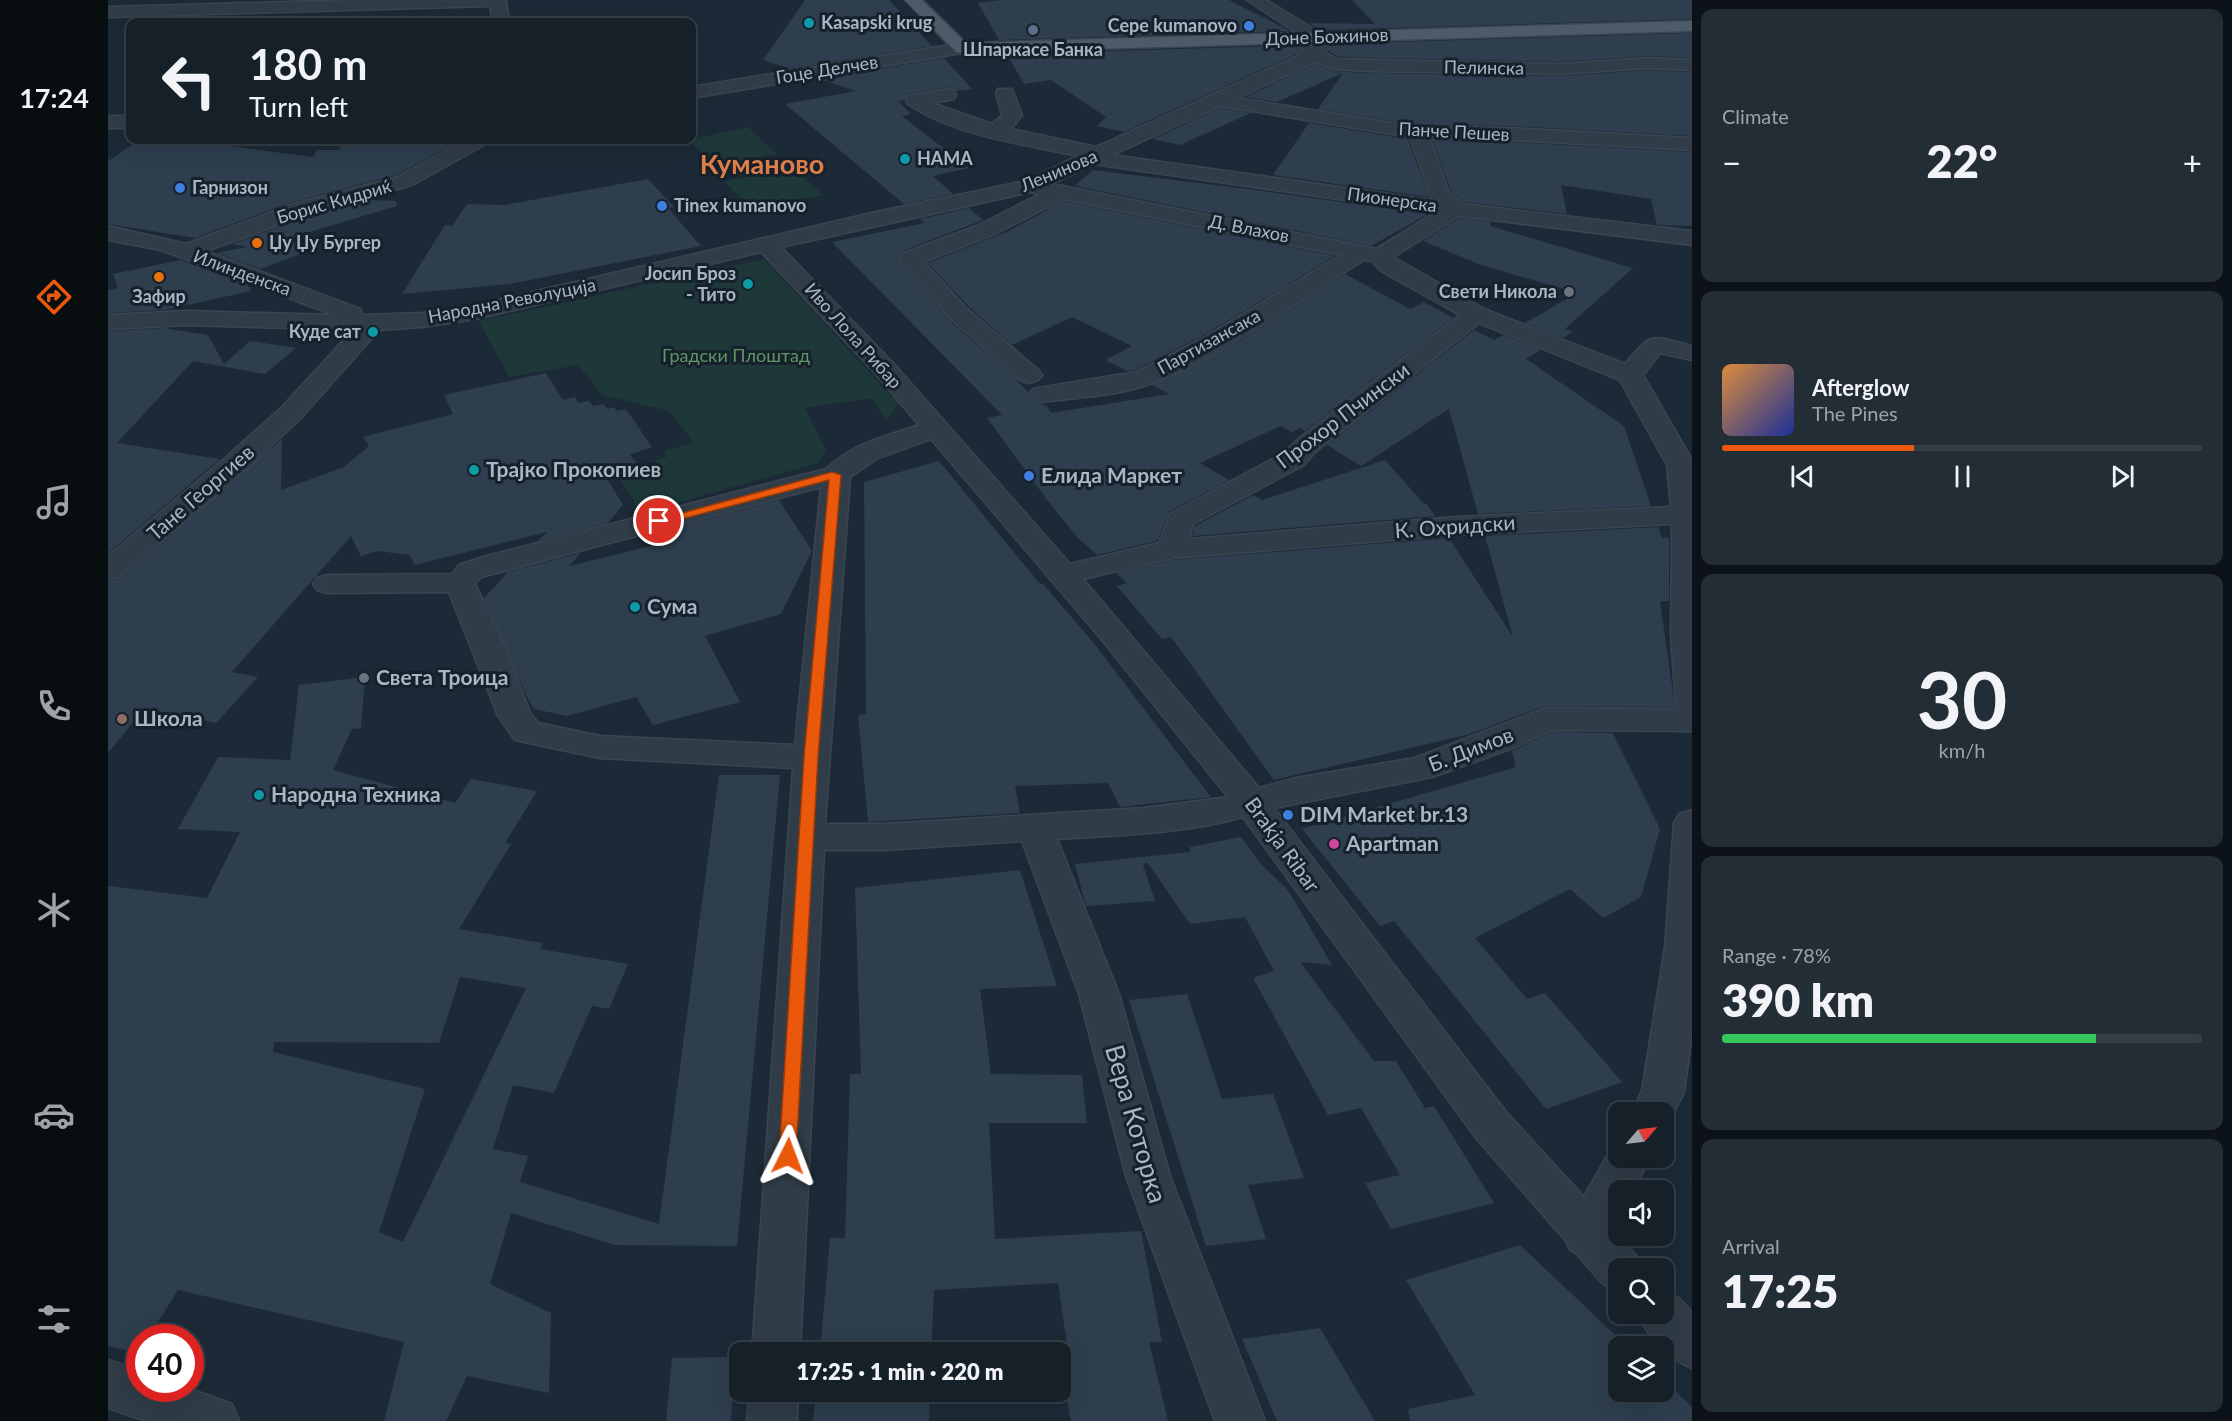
<!DOCTYPE html>
<html lang="en">
<head>
<meta charset="utf-8">
<style>
  body { margin:0; font-family:Lato,sans-serif; background:#222d35; color:#f1f3f6; height:100vh; display:flex; flex-direction:column; font-size:22px; white-space:nowrap }
  * { box-sizing:border-box; margin:0 }
  p { font-size:20px; color:#9da3a8 }
  .icon { flex:none; width:33px; height:33px; fill:none; stroke:currentColor; stroke-width:2; stroke-linecap:round; stroke-linejoin:round }
  .map { position:relative; flex:1; overflow:hidden }
  .panel { display:flex; flex-direction:column; gap:9px; padding:9px; background:#0c1217; width:540px }
  .panel>* { flex:none }
  .top-card { position:absolute; left:18px; top:18px; width:570px; height:126px; border-radius:12px; box-shadow:0 6px 24px #0002,0 0 0 2px #343e46; background:#152029; color:#f1f3f6; overflow:hidden }
  .needle { width:39px; rotate:62deg }
  .controls { position:absolute; left:1500px; top:1102px; display:grid; gap:12px }
  .controls a { display:grid; place-items:center; width:66px; height:66px; border-radius:12px; background:#152029; box-shadow:0 6px 24px #0002,0 0 0 2px #343e46; font-size:30px }
  .speed { position:absolute; left:18px; top:1324px; display:flex; gap:12px; font-size:30px; font-weight:700; text-align:center }
  .speed>* { display:grid; place-content:center; width:78px; height:78px; border-radius:50%; background:#152029; box-shadow:0 6px 24px #0002,0 0 0 2px #343e46; line-height:1 }
  .speed .limit { border:9px solid #d22; background:#fff; color:#111 }
  .pin { position:absolute; display:grid; place-items:center; width:51px; height:51px; color:#fff; margin:-26px; border:3px solid #fff; border-radius:50%; box-shadow:0 2px 6px #0007 }
  .me { position:absolute; width:66px; margin:-33px; rotate:3deg; stroke-linejoin:round; filter:drop-shadow(0 0 4px #0008) }
  .turn { display:flex; align-items:center; gap:21px; height:126px; padding:0 24px; font-size:27px }
  .turn .icon { width:78px; height:78px; stroke-width:2.5 }
  .turn b { display:block; font-size:42px; line-height:51px }
  .big { font-size:45px; font-weight:800; line-height:1.1 }
  .panel .tile { flex:1; display:flex; flex-direction:column; justify-content:center; gap:9px; min-width:0; padding:0 21px; border-radius:12px; background:#222d35 }
  .panel .dial { align-items:center; gap:0 }
  .dial b { font-size:78px; line-height:1 }
  .song { display:flex; align-items:center; gap:18px }
  .cover { width:72px; height:72px; border-radius:9px; background:linear-gradient(135deg,hsl(30 70% 55%),hsl(230 70% 35%)) }
  .played { height:6px; border-radius:3px; background:linear-gradient(90deg,#ea580c 40%,#343e46 40%) }
  .keys { display:flex; justify-content:space-around; direction:ltr }
  .heat { display:flex; justify-content:space-between; align-items:center; font-size:33px; direction:ltr }
  .charge { height:9px; border-radius:4px; background:linear-gradient(90deg,#34c759 78%,#343e46 0) }
  .trip { position:absolute; left:621px; top:1342px; width:342px; height:60px; border-radius:12px; background:#152029; box-shadow:0 6px 24px #0002,0 0 0 2px #343e46; font-weight:800; line-height:60px; text-align:center }
  main { display:flex; flex:1; min-height:0 }
  .tabs { display:flex; flex-direction:column; width:108px; justify-content:space-around; align-items:center; background:#080d10; color:#9da3a8 }
  .tabs .icon { width:42px; height:42px }
  .tabs .active { color:#ea580c }
  .tabs b { font-size:27px; color:#f1f3f6 }
  .map>svg:first-child { display:block }
  .green { fill:#1e3738 }
  .building { fill:#2e3e4e; fill-rule:evenodd }
  .lines { fill:none; stroke-linecap:round; stroke-linejoin:round }
  .minor-casing { stroke:#394551; stroke-width:3 }
  .major-casing { stroke:#394551; stroke-width:3 }
  .minor { fill:#303c47; fill-rule:evenodd }
  .major { fill:#4d5b68; fill-rule:evenodd }
  .route { fill:#ea580c; stroke:#983908; stroke-width:1.5 }
  .culture-dot { fill:#0f9aa8; stroke:#16212b; stroke-width:2 }
  .shop-dot { fill:#3f7fe0; stroke:#16212b; stroke-width:2 }
  .service-dot { fill:#5c6f8a; stroke:#16212b; stroke-width:2 }
  .food-dot { fill:#e8710a; stroke:#16212b; stroke-width:2 }
  .worship-dot { fill:#6b7280; stroke:#16212b; stroke-width:2 }
  .education-dot { fill:#8d6e63; stroke:#16212b; stroke-width:2 }
  .hotel-dot { fill:#d1479c; stroke:#16212b; stroke-width:2 }
  .labels { text-anchor:middle; stroke-width:6; stroke-linejoin:round; paint-order:stroke }
  .far-poi-label { font-size:18px; font-weight:bold; fill:#a9b6c5; stroke:#16212b; text-anchor:start }
  .far-street-label { font-size:18px; fill:#a9b6c5; stroke:#16212b }
  .far-park-label { font-size:18px; fill:#5f9767; stroke:#16212b }
  .street-label { font-size:21px; fill:#a9b6c5; stroke:#16212b }
  .poi-label { font-size:21px; font-weight:bold; fill:#a9b6c5; stroke:#16212b; text-anchor:start }
  .near-street-label { font-size:26px; fill:#a9b6c5; stroke:#16212b }
  .far-town-label { font-size:27px; font-weight:bold; fill:#de7e4b; stroke:#16212b }
</style>
</head>
<body>
<main>
<nav class="tabs">
<b>17:24</b>
<svg class="icon active" aria-label="directions" viewBox="0 0 24 24"><path d="M12 3l9 9-9 9-9-9zM9 14v-3h6M13 9l2 2-2 2"/></svg>
<svg class="icon" aria-label="music" viewBox="0 0 24 24"><path d="M9 18V5l10-2v13"/><circle cx="6" cy="18" r="3"/><circle cx="16" cy="16" r="3"/></svg>
<svg class="icon" aria-label="phone" viewBox="0 0 24 24"><path d="M5 4h4l2 5-3 2q2 4 5 5l2-3 5 2v4C11 20 4 13 5 4z"/></svg>
<svg class="icon" aria-label="climate" viewBox="0 0 24 24"><path d="M12 3v18M4 7l16 10M4 17L20 7"/></svg>
<svg class="icon" aria-label="car" viewBox="0 0 24 24"><path d="M5 17H2v-5l4-1 3-4h7l3 4 3 1v5h-3M9 17h6M6 11h13"/><circle cx="7" cy="17" r="2"/><circle cx="17" cy="17" r="2"/></svg>
<svg class="icon" aria-label="filters" viewBox="0 0 24 24"><path d="M4 7h16M4 17h16"/><circle cx="9" cy="7" r="2"/><circle cx="15" cy="17" r="2"/></svg>
</nav>
<div class="map">
<svg width="1584" height="1421" viewBox="0 0 1584 1421">
  <rect width="100%" height="100%" fill="#1c2a37"/>
  <!-- green -->
  <g class="green">
    <path d="M640,127L669,154L605,165L580,140Z"/>
    <path d="M685,168L715,195L644,209L616,181Z"/>
    <path d="M656,259L791,404L778,421L764,398L697,408L718,450L710,463L534,513L512,480L553,469L546,460L559,457L556,451L586,443L561,411L494,395L470,365L401,377L371,321Z"/>
  </g>
  <!-- building -->
  <g class="building">
    <path d="M697,0H781L824,46L682,69L655,60Z"/>
    <path d="M893,0H1121L1182,31L891,40L870,3Z"/>
    <path d="M1244,0H1584V19L1212,30L1201,23L1267,24Z"/>
    <path d="M1584,33V58L1540,56L1452,62L1231,57L1221,52L1224,47L1223,44Z"/>
    <path d="M1177,46L1187,55L1016,132L989,126L998,117L943,80L916,84L899,54Z"/>
    <path d="M836,58L864,89L849,91L839,87L800,94L796,100L790,101L803,114L794,116L861,168L825,176L845,194L796,204L677,104L748,91L712,79Z"/>
    <path d="M1207,64L1227,71L1257,73L1452,76L1540,70L1584,72V136L1401,126L1310,125L1210,109L1235,73L1169,102L1138,97Z"/>
    <path d="M1112,108L1143,113L1072,145L1045,139Z"/>
    <path d="M1201,123L1300,139L1321,197L1165,175Z"/>
    <path d="M32,140L58,143L62,140H129L122,146L205,157L209,150H231L237,140H353L289,175L181,203L87,238L0,224V161Z"/>
    <path d="M1325,141L1401,142L1584,152V226L1549,225L1543,199L1453,185L1459,214L1356,202L1343,192Z"/>
    <path d="M985,170L1155,191L1320,214L1263,246L967,186Z"/>
    <path d="M540,179L566,207L560,208L593,246L402,284L294,294L337,225L344,226L359,204L396,205Z"/>
    <path d="M260,200L288,201L289,206L178,239L201,234L206,249L152,269L109,253L139,247L124,244L199,217Z"/>
    <path d="M955,201L1227,256L1096,335L1027,370L1019,371L997,360L1024,346L964,317L904,345L861,307L820,263L901,231Z"/>
    <path d="M861,208L875,220L792,252L788,259L842,321L906,377L920,392L923,400L939,406L943,413L1061,394L1044,385L1129,343L1237,274L1302,309L1316,302L1345,318L1197,431L1192,428L1184,432L1173,426L1092,463L1121,480L1061,512L1049,541L989,555L969,537L940,501L879,418L894,415L724,242L817,223L812,219Z"/>
    <path d="M1352,218L1383,222L1382,226L1525,268L1457,329L1465,332L1455,338L1417,323L1469,293L1373,265L1315,241Z"/>
    <path d="M73,260L140,285L143,291L57,310L0,313V290L10,288L5,274Z"/>
    <path d="M56,328L100,335L116,364L142,341L188,348L157,374L85,361L9,443L112,459L0,553V331Z"/>
    <path d="M1366,330L1386,340L1395,335L1433,350L1418,359L1516,426L1543,506L1370,514L1341,409L1253,466L1219,445Z"/>
    <path d="M438,373L455,400L467,397L470,403L481,401L485,406L495,404L499,409L505,407L509,411L518,409L544,447L522,455L528,463L495,472L515,505L500,523L430,541L439,532L307,565L301,555L270,551L253,556L243,536L124,672L150,677L108,723L37,708L0,753V582L12,579L174,439L173,490L236,467L261,446L255,437L345,414L336,395Z"/>
    <path d="M1277,460L1316,504H1319L1327,516L1084,536L1087,526L1145,495L1154,500Z"/>
    <path d="M831,461L932,584H935L985,642L1103,797L1012,807L1000,783L907,786L912,813L760,822L750,715L758,714L756,482Z"/>
    <path d="M671,500L704,551L673,614L597,636L632,702L545,725L528,697L459,716L426,709L418,695L376,598L400,572L473,553L461,566L562,541L573,526Z"/>
    <path d="M1550,527L1554,538H1561V601H1552L1567,707L1437,706L1362,734L1166,780L1063,637L1054,639L1009,586L1019,583L1008,573L1064,560L1341,538L1405,637L1377,536Z"/>
    <path d="M257,677L253,728L244,729L225,770L347,803L363,779L429,791L397,843L403,844L351,929L435,943L432,949L520,964L501,1009L484,1006L446,1093L405,1085L385,1149L420,1156L412,1182L551,1224L611,775H672L629,1246L507,1245L403,1213L382,1284L443,1313L441,1393L359,1376L338,1421H276L296,1342L70,1290L40,1338H32L31,1353L0,1346V886L99,898L132,832L70,829L110,757L182,760L191,685ZM352,977L418,988L295,1242L271,1232L317,1089L165,1052L166,1042L331,1043Z"/>
    <path d="M1443,732L1505,733L1552,829L1533,897L1495,918L1462,889L1367,938L1419,999L1437,993L1514,1082L1438,1109L1286,921L1272,926L1194,829L1408,767L1404,751Z"/>
    <path d="M1133,837L1154,865L1180,890L1224,965L1192,962L1266,1061H1288L1317,1108L1326,1106L1386,1203L1283,1229L1257,1183L1292,1175L1253,1108L1220,1115L1145,978L1166,971L1137,917L1082,924L1039,862L1035,865L1047,901L978,906L967,864L1082,852V847Z"/>
    <path d="M912,870L949,986L872,989L883,1074L974,1075L979,1123H881L887,1239L1033,1231L1054,1342H1041L1060,1421H963L954,1373L963,1372L950,1283L826,1290L823,1353H712L722,1238H737L742,1074H753L747,888Z"/>
    <path d="M1079,994L1114,1099L1165,1094L1196,1178L1140,1185L1158,1239L1098,1246L1021,1000Z"/>
    <path d="M1412,1245L1520,1347H1510V1392H1556V1380L1584,1407V1421H1302L1300,1409L1367,1395L1298,1280Z"/>
    <path d="M1212,1328L1267,1421H1169L1134,1339Z"/>
    <path d="M627,1357L623,1421H558L564,1358Z"/>
    <path d="M708,1392H822L821,1421H705Z"/>
  </g>
  <g class="lines">
    <defs>
      <g id="minor">
        <path d="M250,0H398L401,22H385L382,6L0,17V7Z"/>
        <path d="M1139,0H1158L1214,34L1222,47L1217,53L1230,59L1452,64L1540,58L1584,60V70L1540,68L1452,74L1257,71L1227,69L1207,62L1130,98L1310,127L1401,128L1584,138V150L1401,140L1322,139L1341,193L1355,204L1584,231V245L1351,216L1285,257L1376,309L1517,364C1545,330 1543,336 1584,346V360L1552,353L1535,375L1584,460V731L1443,730L1405,748L1324,777L1166,808L1398,1112L1476,1197L1505,1145L1510,1143V1158H1542L1525,1191H1510V1219L1505,1230L1527,1254L1534,1269H1510V1290L1495,1284L1467,1252L1462,1250L1458,1241L1368,1138L1135,817C1075,834 1011,835 949,839L1011,994L1062,1176L1157,1421H1107L1018,1176L971,994L914,841L776,850H716L692,1353H644L685,768L492,758L407,740L390,716L341,592L220,593L209,590L205,584L209,578L220,575L344,574L351,565L375,557L718,469C743,444 779,436 811,425L767,373L653,252L368,319L314,327L271,330L192,419L135,472L11,577L0,580V556L115,460L174,407L245,330L79,325L0,329V315L79,311L226,315L53,250L0,240V226L78,244L182,205L290,177L357,140H380L378,144L304,185L198,215L98,251L252,309L255,315L314,313L368,305L768,212L917,181L970,156C915,144 848,136 800,104L798,100L800,96L839,89L846,91L848,95L846,99L824,103L884,124L894,115L888,93L890,89H904L914,115L903,129L988,147L1192,55L1179,47L1182,43L1188,42L1204,46L1201,41ZM1112,106L1302,137L1324,200L1004,155ZM985,164L1321,212L1326,213L1268,249L944,184ZM923,192L932,194L871,225L793,254L790,259L843,319L912,380L921,383L930,380L934,375L930,370L859,309L816,262L887,234L955,199L1233,255L1097,337L1028,372L925,389L921,394L925,399L934,402C971,397 1012,396 1047,382C1121,352 1189,301 1256,260L1264,261L1273,271L1352,315L1189,440L1176,453L1062,514L1051,543L962,564L785,363L673,247ZM1371,323L1512,380L1559,465L1563,507L1348,517L1081,539L1085,524L1196,465L1207,452ZM823,439L990,635L1120,797L1035,808L776,824H717L742,477L770,458ZM713,487L687,745L492,736L430,723L422,713L396,645L367,584L373,577ZM1564,524L1563,636L1568,704L1571,709L1438,708L1307,758L1188,778L1151,788L975,579L1064,558L1348,535Z"/>
        <path d="M854,43L860,44L863,48L860,52L584,98V87Z"/>
        <rect x="0" y="116" width="22" height="12"/>
        <path d="M1584,810V1032L1576,1092L1559,1126L1556,1127V1113H1523L1534,1091L1557,948L1566,823L1571,814Z"/>
        <path d="M1556,1293L1571,1298L1584,1312V1368C1559,1358 1541,1338 1530,1314H1556Z"/>
        <path d="M0,1360L32,1371V1389H82L124,1404L131,1421H38L0,1408Z"/>
        <path d="M642,1392H690L689,1421H639Z"/>
      </g>
      <path id="major" d="M797,0H814L858,43L1584,21V31L854,53L848,52Z"/>
    </defs>
    <!-- minor casing -->
    <use href="#minor" class="minor-casing"/>
    <!-- major casing -->
    <use href="#major" class="major-casing"/>
    <!-- minor -->
    <use href="#minor" class="minor"/>
    <!-- major -->
    <use href="#major" class="major"/>
  </g>
  <!-- route -->
  <path class="route" d="M724,472L733,475L710,757L688,1156L686,1162L680,1164L673,1162L671,1156L696,757L721,480L551,525L545,521Z"/>
  <!-- markers -->
  <g class="culture-dot">
    <circle cx="701" cy="23" r="6"/>
    <circle cx="797" cy="159" r="6"/>
    <circle cx="640" cy="284" r="6"/>
    <circle cx="265" cy="332" r="6"/>
    <circle cx="366" cy="470" r="6"/>
    <circle cx="527" cy="607" r="6"/>
    <circle cx="151" cy="795" r="6"/>
  </g>
  <g class="shop-dot">
    <circle cx="1141" cy="26" r="6"/>
    <circle cx="72" cy="188" r="6"/>
    <circle cx="554" cy="206" r="6"/>
    <circle cx="921" cy="476" r="6"/>
    <circle cx="1180" cy="815" r="6"/>
  </g>
  <circle class="service-dot" cx="925" cy="30" r="6"/>
  <g class="food-dot">
    <circle cx="149" cy="243" r="6"/>
    <circle cx="51" cy="277" r="6"/>
  </g>
  <g class="worship-dot">
    <circle cx="1461" cy="292" r="6"/>
    <circle cx="256" cy="678" r="6"/>
  </g>
  <circle class="education-dot" cx="14" cy="719" r="6"/>
  <circle class="hotel-dot" cx="1226" cy="844" r="6"/>
  <g class="labels">
    <!-- far-poi labels -->
    <g class="far-poi-label">
      <text x="713" y="29">Kasapski krug</text>
      <text x="1129" y="32" text-anchor="end">Cepe kumanovo</text>
      <text x="925" y="56" text-anchor="middle">Шпаркасе Банка</text>
      <text x="809" y="165">НАМА</text>
      <text x="84" y="194">Гарнизон</text>
      <text x="566" y="212">Tinex kumanovo</text>
      <text x="161" y="249">Џу Џу Бургер</text>
      <text x="628" y="280" text-anchor="end">Јосип Броз<tspan x="628" dy="21">- Тито</tspan></text>
      <text x="1449" y="298" text-anchor="end">Свети Никола</text>
      <text x="51" y="303" text-anchor="middle">Зафир</text>
      <text x="253" y="338" text-anchor="end">Куде сат</text>
    </g>
    <!-- far-street labels -->
    <g class="far-street-label">
      <text transform="translate(1219 37) rotate(-2)" y="6">Доне Божинов</text>
      <text transform="translate(1376 68) rotate(1)" y="6">Пелинска</text>
      <text transform="translate(719 70) rotate(-9)" y="6">Гоце Делчев</text>
      <text transform="translate(1346 132) rotate(3)" y="6">Панче Пешев</text>
      <text transform="translate(951 171) rotate(-23)" y="6">Ленинова</text>
      <text transform="translate(1284 200) rotate(8)" y="6">Пионерска</text>
      <text transform="translate(226 202) rotate(-16)" y="6">Борис Кидриќ</text>
      <text transform="translate(1141 229) rotate(11)" y="6">Д. Влахов</text>
      <text transform="translate(134 273) rotate(20)" y="6">Илинденска</text>
      <text transform="translate(404 301) rotate(-11)" y="6">Народна Револуција</text>
      <text transform="translate(745 336) rotate(48)" y="6">Иво Лола Рибар</text>
      <text transform="translate(1101 342) rotate(-29)" y="6">Партизансака</text>
    </g>
    <!-- far-park labels -->
    <g class="far-park-label">
      <text x="628" y="362">Градски Плоштад</text>
    </g>
    <!-- street labels -->
    <g class="street-label">
      <text transform="translate(1235 416) rotate(-37)" y="7">Прохор Пчински</text>
      <text transform="translate(93 493) rotate(-41)" y="7">Тане Георгиев</text>
      <text transform="translate(1347 527) rotate(-4)" y="7">К. Охридски</text>
      <text transform="translate(1363 750) rotate(-21)" y="7">Б. Димов</text>
      <text transform="translate(1174 845) rotate(54)" y="7">Brakja Ribar</text>
    </g>
    <!-- poi labels -->
    <g class="poi-label">
      <text x="378" y="477">Трајко Прокопиев</text>
      <text x="933" y="483">Елида Маркет</text>
      <text x="539" y="614">Сума</text>
      <text x="268" y="685">Света Троица</text>
      <text x="26" y="726">Школа</text>
      <text x="163" y="802">Народна Техника</text>
      <text x="1192" y="822">DIM Market br.13</text>
      <text x="1238" y="851">Apartman</text>
    </g>
    <!-- near-street labels -->
    <g class="near-street-label">
      <text transform="translate(1028 1124) rotate(74)" y="9">Вера Которка</text>
    </g>
    <!-- far-town labels -->
    <g class="far-town-label">
      <text x="654" y="174">Куманово</text>
    </g>
  </g>
</svg>
<div class="controls">
<a><svg class="needle" viewBox="-14 -14 28 28"><path d="M0-13l5 13h-10z" fill="#e53935"/><path d="M0 13l5-13h-10z" fill="#9da3a8"/></svg></a>
<a><svg class="icon" aria-label="sound" viewBox="0 0 24 24"><path d="M4 9h4l5-4v14l-5-4H4zM17 9q2 3 0 6"/></svg></a>
<a><svg class="icon" aria-label="search" viewBox="0 0 24 24"><circle cx="10" cy="10" r="6"/><path d="M15 15l6 6"/></svg></a>
<a><svg class="icon" aria-label="layers" viewBox="0 0 24 24"><path d="M12 4l9 5-9 5-9-5zM3 14l9 5 9-5"/></svg></a>
</div>
<div class="speed"><div class="limit">40</div></div>
<div class="pin" style="left:551px;top:521px;background:#d93025"><svg class="icon" aria-label="arrive" viewBox="0 0 24 24"><path d="M6 21V4h12l-3 4 3 4H6"/></svg></div>
<svg class="me" style="left:680px;top:1156px" viewBox="-20 -20 40 40"><path d="M0-17L14 15 0 8-14 15z" fill="#ea580c" stroke="#fff" stroke-width="4"/></svg>
<div class="trip">17:25 · 1 min · 220 m</div>
<div class="top-card">
<div class="turn"><svg class="icon" aria-label="left" viewBox="0 0 24 24"><path d="M17 20v-9H6M10 6l-5 5 5 5"/></svg><div><b>180 m</b>Turn left</div></div>
</div>
</div>
<section class="panel">
<div class="tile"><p>Climate</p>
<div class="heat"><a>−</a><b class="big">22°</b><a>+</a></div>
</div>
<div class="tile">
<div class="song"><i class="cover"></i><div><b>Afterglow</b><p>The Pines</p></div></div>
<div class="played"></div>
<div class="keys"><svg class="icon" aria-label="previous" viewBox="0 0 24 24"><path d="M18 5L8 12l10 7zM5 5v14"/></svg><svg class="icon" aria-label="pause" viewBox="0 0 24 24"><path d="M8 5v14M16 5v14"/></svg><svg class="icon" aria-label="next" viewBox="0 0 24 24"><path d="M6 5l10 7-10 7zM19 5v14"/></svg></div>
</div>
<div class="tile dial"><b>30</b><p>km/h</p></div>
<div class="tile"><p>Range · 78%</p><b class="big">390 km</b><div class="charge"></div></div>
<div class="tile"><p>Arrival</p><b class="big">17:25</b></div>
</section>
</main>
</body>
</html>
